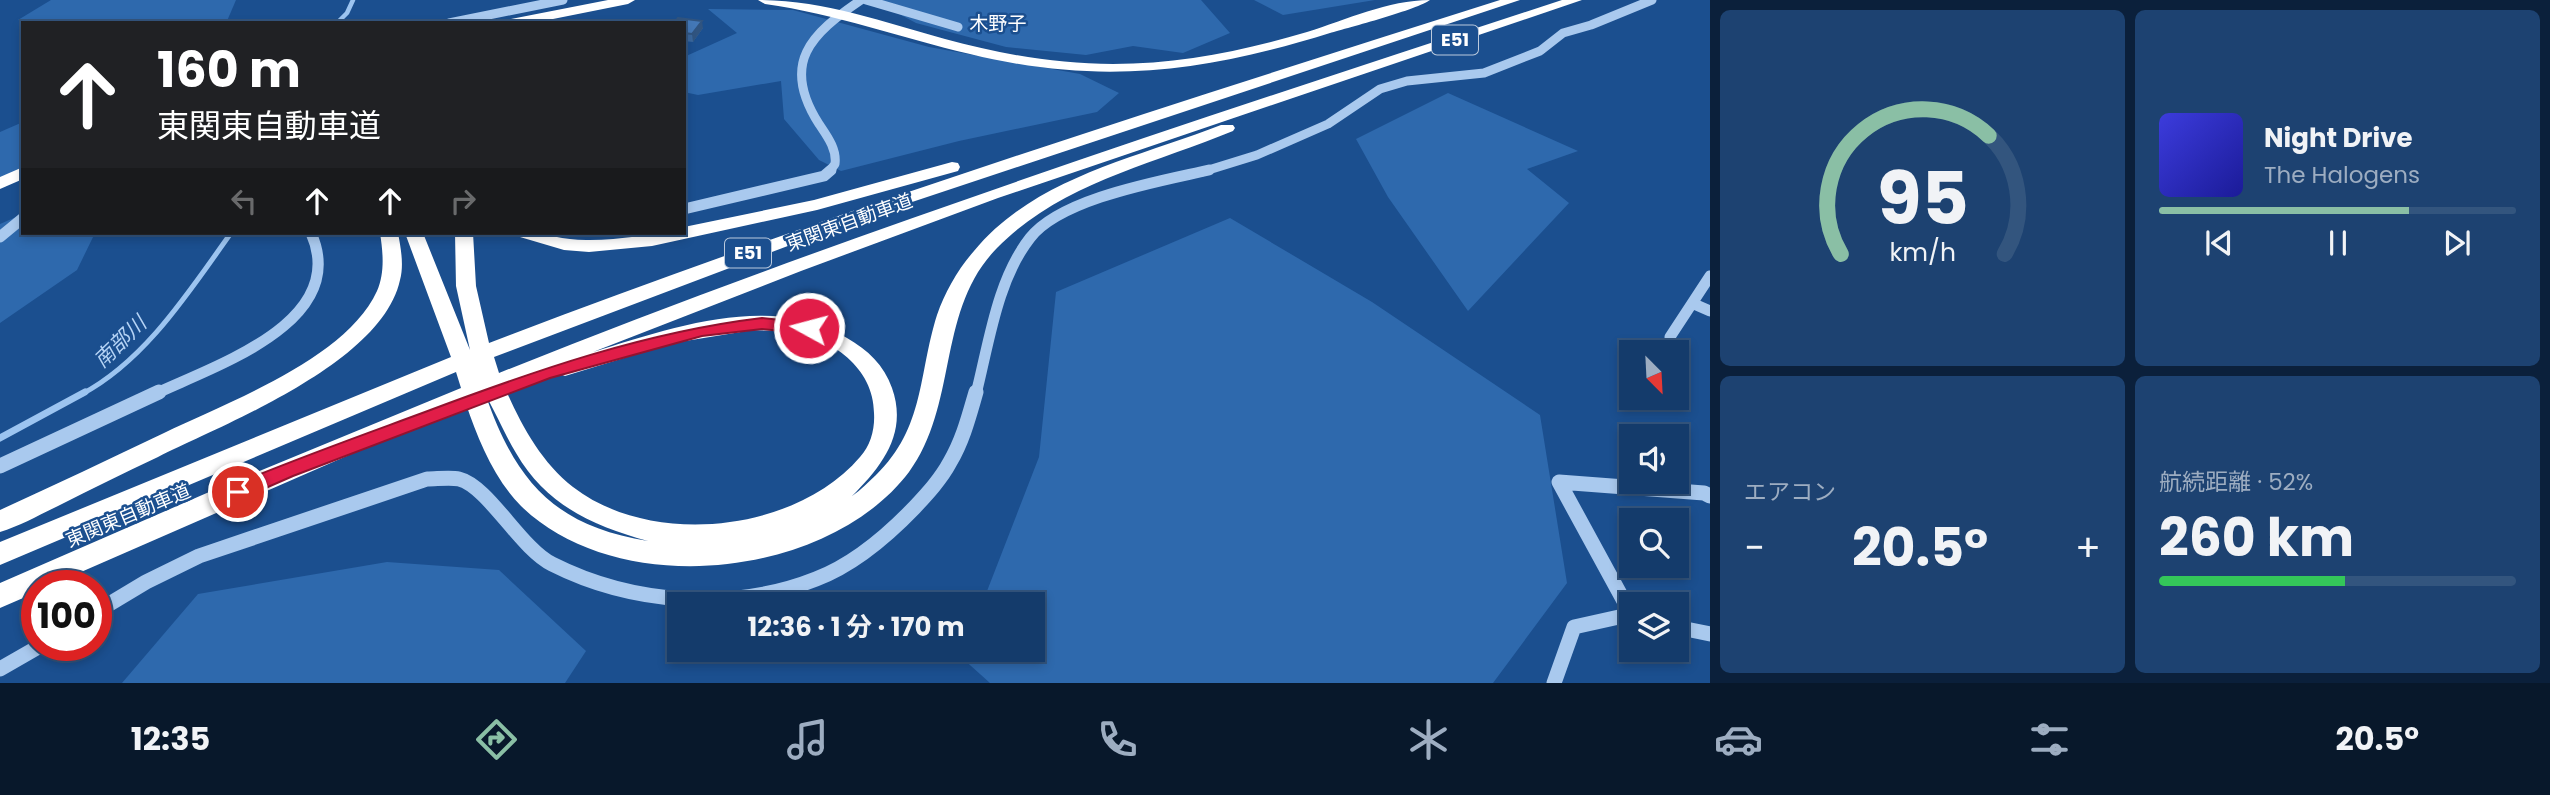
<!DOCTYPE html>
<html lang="ja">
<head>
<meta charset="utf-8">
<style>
  body { margin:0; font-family:Poppins,"Noto Sans JP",sans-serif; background:#1d4271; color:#f1f3f6; height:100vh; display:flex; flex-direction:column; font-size:26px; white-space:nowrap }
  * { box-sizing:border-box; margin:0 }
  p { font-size:23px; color:#9dadc1 }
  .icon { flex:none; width:38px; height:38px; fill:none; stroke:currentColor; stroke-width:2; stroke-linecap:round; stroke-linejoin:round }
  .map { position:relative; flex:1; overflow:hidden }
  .drawer { display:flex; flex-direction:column; gap:10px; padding:10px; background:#0b203b; width:840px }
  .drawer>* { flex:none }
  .guide { position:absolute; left:21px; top:21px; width:665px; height:214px; border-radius:0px; box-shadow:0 4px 10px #0003,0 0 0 2px #33557e; background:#202124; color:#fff; overflow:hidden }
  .needle { width:46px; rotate:156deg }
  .fabs { position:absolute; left:1619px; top:340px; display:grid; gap:14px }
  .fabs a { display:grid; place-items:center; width:70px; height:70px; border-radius:0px; background:#143b6b; box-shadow:0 4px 10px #0003,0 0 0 2px #33557e; font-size:35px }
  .speed { position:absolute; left:21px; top:570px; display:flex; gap:14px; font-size:35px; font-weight:700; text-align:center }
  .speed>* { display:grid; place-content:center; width:91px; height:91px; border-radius:50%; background:#143b6b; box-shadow:0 4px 10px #0003,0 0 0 2px #33557e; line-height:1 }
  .speed .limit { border:10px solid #d22; background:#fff; color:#111 }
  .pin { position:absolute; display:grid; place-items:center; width:60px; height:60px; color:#fff; margin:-30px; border:4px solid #fff; border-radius:50%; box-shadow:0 2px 7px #0007 }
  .me { position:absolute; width:77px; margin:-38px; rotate:277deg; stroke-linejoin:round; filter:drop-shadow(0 0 5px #0008) }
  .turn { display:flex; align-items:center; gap:24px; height:147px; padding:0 21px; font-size:32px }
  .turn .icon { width:91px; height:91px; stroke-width:2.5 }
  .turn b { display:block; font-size:49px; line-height:60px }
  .lanes { display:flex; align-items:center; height:66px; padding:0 21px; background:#0003; justify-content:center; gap:35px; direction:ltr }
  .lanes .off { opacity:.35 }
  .big { font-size:52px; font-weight:700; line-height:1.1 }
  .drawer .card { flex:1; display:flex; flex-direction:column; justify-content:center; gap:10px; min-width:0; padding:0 24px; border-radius:10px; background:#1d4271 }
  .drawer .dial { align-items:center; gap:0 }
  .dial svg { height:182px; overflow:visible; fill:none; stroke:#33557e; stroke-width:7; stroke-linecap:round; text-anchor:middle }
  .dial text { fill:#f1f3f6; stroke:none }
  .song { display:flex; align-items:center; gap:21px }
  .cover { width:84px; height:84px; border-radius:10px; background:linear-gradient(135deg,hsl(240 70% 55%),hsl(240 70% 35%)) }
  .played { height:7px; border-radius:4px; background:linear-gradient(90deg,#8abfa5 70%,#33557e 70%) }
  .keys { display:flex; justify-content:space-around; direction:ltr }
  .heat { display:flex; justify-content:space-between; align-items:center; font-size:38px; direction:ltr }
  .charge { height:10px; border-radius:5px; background:linear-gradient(90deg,#34c759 52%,#33557e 0) }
  .drawer .tiles { flex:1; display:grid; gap:10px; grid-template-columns:repeat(2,1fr) }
  .trip { position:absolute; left:667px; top:592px; width:378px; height:70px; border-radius:0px; background:#143b6b; box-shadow:0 4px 10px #0003,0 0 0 2px #33557e; font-weight:700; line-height:70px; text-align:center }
  .tab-bar { display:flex; height:112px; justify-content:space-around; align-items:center; background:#08182b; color:#9dadc1 }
  .tab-bar .icon { width:49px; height:49px }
  .tab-bar .selected { color:#8abfa5 }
  .tab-bar b { font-size:32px; color:#f1f3f6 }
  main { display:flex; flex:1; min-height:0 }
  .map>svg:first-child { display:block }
  .green { fill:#2e69ad }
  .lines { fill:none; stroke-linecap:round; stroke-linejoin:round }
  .stream-far2 { stroke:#9cc4f0; stroke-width:4.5 }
  .stream-far1 { stroke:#9cc4f0; stroke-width:5 }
  .stream { stroke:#9cc4f0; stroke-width:7 }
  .minor-far2 { stroke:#a9c9ee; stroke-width:9 }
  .minor-far1 { stroke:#a9c9ee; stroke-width:11 }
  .minor { stroke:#a9c9ee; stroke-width:15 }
  .highway { fill:#fff; fill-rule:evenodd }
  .wall { fill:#3a679d }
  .shaded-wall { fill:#305480 }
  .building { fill:#4478b7; stroke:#305480; stroke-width:2 }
  .route { fill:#e11d48; stroke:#92132f; stroke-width:2 }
  .labels { text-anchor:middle; stroke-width:5; stroke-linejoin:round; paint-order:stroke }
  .shield { fill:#1b4f8f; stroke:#bbcadd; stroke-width:2 }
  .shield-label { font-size:18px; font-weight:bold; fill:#fff }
  .far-quarter-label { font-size:19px; fill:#fff; stroke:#1b4f8f }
  .street-label { font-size:19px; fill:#fff; stroke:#1b4f8f }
  .water-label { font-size:21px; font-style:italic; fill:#b5d3f5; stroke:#1b4f8f }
</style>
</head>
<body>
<main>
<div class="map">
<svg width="1710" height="683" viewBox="0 0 1710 683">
  <rect width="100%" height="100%" fill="#1b4f8f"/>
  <!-- green -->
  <g class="green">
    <path d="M51,0H236L227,21L214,23H36L18,20Z"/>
    <path d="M873,0H1201L1230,33L1183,53L1133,46L1086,55L1006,47L916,23Z"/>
    <path d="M1254,0H1375L1283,15Z"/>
    <path d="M708,9L793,10L929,47L1080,74L1119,93L1097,112L959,141L841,171L819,160L784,119L781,81L698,95L684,92V57L737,33Z"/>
    <path d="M1448,93L1578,151L1527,169L1569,203L1468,311L1388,197L1356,139Z"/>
    <path d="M23,122V170L0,181V132Z"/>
    <path d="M23,214V233H95L77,270L0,323V224Z"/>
    <path d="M1230,218L1372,302L1540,415L1567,583L1493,683H990L961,657L965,649H1032V604H982L1039,457L1056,292Z"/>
    <path d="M387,562L499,570L586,651L565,683H122L198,594Z"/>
  </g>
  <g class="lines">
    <!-- stream-far2 -->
    <path class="stream-far2" d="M337,23L347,13L353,0"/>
    <!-- stream-far1 -->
    <path class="stream-far1" d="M82,394C146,360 190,290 231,233"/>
    <!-- stream -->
    <path class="stream" d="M0,438L85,392"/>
    <!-- minor-far2 -->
    <g class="minor-far2">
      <path d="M866,0L958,27"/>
      <path d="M449,23L563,0"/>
      <path d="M829,172L835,164C837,149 827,136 819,124C780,63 811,34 861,0"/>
      <path d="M1202,172L1257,155L1328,124L1380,89L1407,81L1484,73L1540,51L1563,33L1591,25L1652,0"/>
    </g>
    <!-- minor-far1 -->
    <g class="minor-far1">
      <path d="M684,209L824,176L831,170"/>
      <path d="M0,237L23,218"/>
      <path d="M1694,304L1710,311"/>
      <path d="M1670,337L1710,276"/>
      <path d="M155,394C214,366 351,322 311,233"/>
      <path d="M976,394C989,343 997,280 1030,238C1061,198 1161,181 1209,170"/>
    </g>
    <!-- minor -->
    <g class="minor">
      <path d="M0,466L159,392"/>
      <path d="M96,612L146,582L199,556L427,479C437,479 450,477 459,479C488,486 521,549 552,564C631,604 733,612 816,579C853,565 887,536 914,508C927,494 941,479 950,462C963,440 969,416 976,392"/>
      <path d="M1631,614L1559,482L1704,493L1710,496"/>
      <path d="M1676,627L1710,634"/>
      <path d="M0,669L40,646"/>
      <path d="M1554,683L1574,627L1619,617L1631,619"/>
    </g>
    <!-- highway -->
    <g class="highway">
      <path d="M608,0H635L628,4L533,23H504L511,19Z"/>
      <path d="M758,0C823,0 883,22 945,39C1000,54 1056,64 1113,64C1179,64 1243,51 1307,32C1346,20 1388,0 1430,0C1419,9 1348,28 1330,33C1204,72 1100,86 970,54C901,38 836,14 765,4Z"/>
      <path d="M1500,0H1520L846,224L494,357L499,373C848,233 1205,117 1562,0H1582L998,198L801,271L593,352C671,328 772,292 847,338C868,350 884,365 892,388C908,433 882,466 852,496C861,490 868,482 876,475C925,427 918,375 937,315C945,292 958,269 974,251C1035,177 1137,158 1221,125H1233L1235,128L1233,131C1151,165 1061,183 997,248C936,310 959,404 909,472C828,579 618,601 521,506C494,479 478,439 466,404L49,586H37V592L0,608V583L216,489L461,388L456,372L0,565V542L451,357L405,233H423L470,350L456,286L455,233H473L476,286L489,343C822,215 1160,108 1500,0ZM753,330C765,331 778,330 790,332C831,337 874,368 874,413C875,428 871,445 860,457C796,532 652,548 573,487C541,462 521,425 505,388L555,367L557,373L565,376L673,343ZM486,396C496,413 505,435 516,453C546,505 593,526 648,541C555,526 516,482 486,396Z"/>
      <path d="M952,162L958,163L960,167L958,171L817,210L652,246L589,252L564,250L520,237L518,233C544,232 565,241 590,240C621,240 652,233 684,233V227L814,200Z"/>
      <path d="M23,167V179L0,189V177Z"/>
      <path d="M380,233H398C401,249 404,265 400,280C382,363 226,423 158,457C124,473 91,489 58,506C39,515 20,526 0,532V510C55,485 109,459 164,433C228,402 346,359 377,291C385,273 383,252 380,233Z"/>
    </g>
  </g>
  <!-- wall -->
  <path class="wall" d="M684,23L703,28L693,42L684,41Z"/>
  <!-- shaded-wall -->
  <path class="shaded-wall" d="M702,21L703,28L693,42L692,34Z"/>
  <!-- building -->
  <path class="building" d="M678,18L702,21L692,34L684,33V23H674Z"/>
  <!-- route -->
  <path class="route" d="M762,318L809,323L817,328L809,334L762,329L702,336L550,378L293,476L245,497L238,499L231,497L229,492L231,486C295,459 360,436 425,412C534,371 645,332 762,318Z"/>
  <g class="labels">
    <!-- shield labels -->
    <g class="shield">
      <rect x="1432" y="25.5" width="46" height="29" rx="5"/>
      <rect x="725" y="238.5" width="46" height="29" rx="5"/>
    </g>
    <g class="shield-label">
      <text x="1455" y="46">E51</text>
      <text x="748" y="259">E51</text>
    </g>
    <!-- far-quarter labels -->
    <g class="far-quarter-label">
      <text x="998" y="30">木野子</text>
    </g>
    <!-- street labels -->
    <g class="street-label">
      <text transform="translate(849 222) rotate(-20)" y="7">東関東自動車道</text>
      <text transform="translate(128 515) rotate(-23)" y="7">東関東自動車道</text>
    </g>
    <!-- water labels -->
    <g class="water-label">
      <text transform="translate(120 342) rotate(-44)" y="7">南部川</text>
    </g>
  </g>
</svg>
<div class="fabs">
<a><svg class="needle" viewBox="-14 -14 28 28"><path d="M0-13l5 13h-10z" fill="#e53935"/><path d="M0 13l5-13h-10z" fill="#9dadc1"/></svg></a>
<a><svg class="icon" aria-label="sound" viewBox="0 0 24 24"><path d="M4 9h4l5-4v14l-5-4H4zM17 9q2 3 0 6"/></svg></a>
<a><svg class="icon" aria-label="search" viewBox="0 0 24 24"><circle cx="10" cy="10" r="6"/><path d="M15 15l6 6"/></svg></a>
<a><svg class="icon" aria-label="layers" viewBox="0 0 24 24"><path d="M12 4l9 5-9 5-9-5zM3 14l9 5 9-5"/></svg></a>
</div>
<div class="speed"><div class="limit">100</div></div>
<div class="pin" style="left:238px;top:492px;background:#d93025"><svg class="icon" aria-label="arrive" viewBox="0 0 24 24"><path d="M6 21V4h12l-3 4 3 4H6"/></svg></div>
<svg class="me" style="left:809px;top:328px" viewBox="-20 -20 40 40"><circle r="17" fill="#e11d48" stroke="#fff" stroke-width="3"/><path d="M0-11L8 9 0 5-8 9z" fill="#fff"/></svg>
<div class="trip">12:36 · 1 分 · 170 m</div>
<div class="guide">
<div class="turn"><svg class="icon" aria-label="ahead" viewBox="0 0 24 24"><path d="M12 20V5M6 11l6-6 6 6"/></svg><div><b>160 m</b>東関東自動車道</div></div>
<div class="lanes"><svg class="icon off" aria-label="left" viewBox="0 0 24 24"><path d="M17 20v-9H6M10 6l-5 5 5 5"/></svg><svg class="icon" aria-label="ahead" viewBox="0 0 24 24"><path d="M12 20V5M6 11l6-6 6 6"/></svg><svg class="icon" aria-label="ahead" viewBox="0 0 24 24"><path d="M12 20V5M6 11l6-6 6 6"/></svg><svg class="icon off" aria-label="right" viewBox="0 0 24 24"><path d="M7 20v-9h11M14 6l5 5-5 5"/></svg></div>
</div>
</div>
<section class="drawer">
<div class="tiles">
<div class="card dial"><svg viewBox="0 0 100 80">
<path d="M14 69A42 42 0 1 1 86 69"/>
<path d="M14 69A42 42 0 0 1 79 17" stroke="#8abfa5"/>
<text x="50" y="56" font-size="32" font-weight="700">95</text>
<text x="50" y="72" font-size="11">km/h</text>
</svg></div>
<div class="card">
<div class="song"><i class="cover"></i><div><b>Night Drive</b><p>The Halogens</p></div></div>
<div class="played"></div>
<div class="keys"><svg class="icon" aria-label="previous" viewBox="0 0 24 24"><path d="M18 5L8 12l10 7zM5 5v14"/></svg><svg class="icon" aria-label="pause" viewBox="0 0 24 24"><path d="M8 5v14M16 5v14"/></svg><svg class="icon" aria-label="next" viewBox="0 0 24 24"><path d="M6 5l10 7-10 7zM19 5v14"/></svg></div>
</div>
<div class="card"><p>エアコン</p>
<div class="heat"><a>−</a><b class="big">20.5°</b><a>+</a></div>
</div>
<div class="card"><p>航続距離 · 52%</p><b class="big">260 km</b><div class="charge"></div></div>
</div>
</section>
</main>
<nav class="tab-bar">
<b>12:35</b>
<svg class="icon selected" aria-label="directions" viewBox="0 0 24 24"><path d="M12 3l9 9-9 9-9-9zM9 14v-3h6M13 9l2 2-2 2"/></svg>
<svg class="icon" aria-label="music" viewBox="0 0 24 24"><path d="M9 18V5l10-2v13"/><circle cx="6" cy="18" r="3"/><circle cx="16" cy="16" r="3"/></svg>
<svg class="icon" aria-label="phone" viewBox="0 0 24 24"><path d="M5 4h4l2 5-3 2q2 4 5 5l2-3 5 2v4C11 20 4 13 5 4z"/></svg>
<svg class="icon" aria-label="climate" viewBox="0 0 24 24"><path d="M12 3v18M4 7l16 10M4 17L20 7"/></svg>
<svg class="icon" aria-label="car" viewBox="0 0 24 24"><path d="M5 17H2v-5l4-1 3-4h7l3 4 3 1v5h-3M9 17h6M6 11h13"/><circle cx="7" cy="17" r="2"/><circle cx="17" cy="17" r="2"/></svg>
<svg class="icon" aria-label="filters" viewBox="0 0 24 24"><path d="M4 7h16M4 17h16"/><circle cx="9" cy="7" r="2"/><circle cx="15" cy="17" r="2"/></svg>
<b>20.5°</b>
</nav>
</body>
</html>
